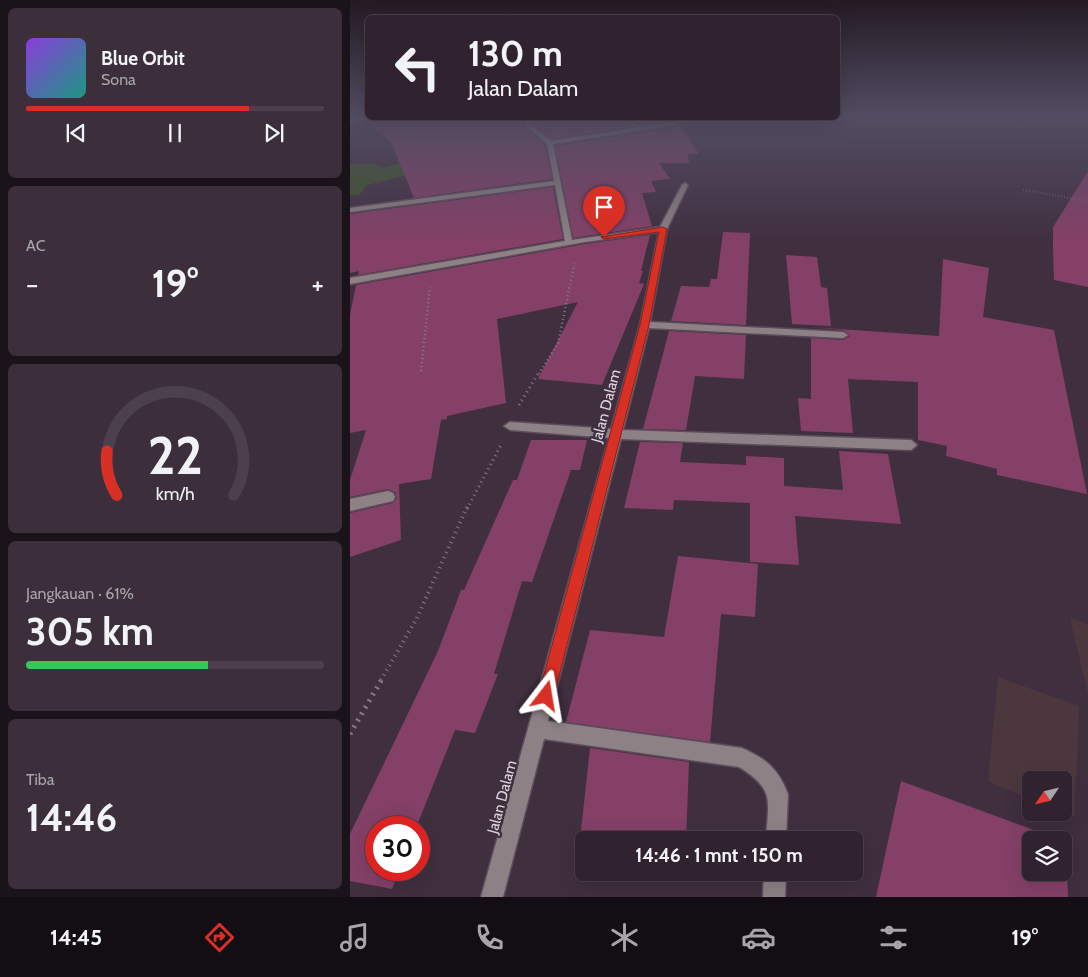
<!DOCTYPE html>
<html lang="id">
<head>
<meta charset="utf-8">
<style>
  body { margin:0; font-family:Cabin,sans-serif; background:#3c2f3b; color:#f1f3f6; height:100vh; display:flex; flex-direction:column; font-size:19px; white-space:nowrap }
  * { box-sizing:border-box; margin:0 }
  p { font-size:16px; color:#a8a4aa }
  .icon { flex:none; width:28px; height:28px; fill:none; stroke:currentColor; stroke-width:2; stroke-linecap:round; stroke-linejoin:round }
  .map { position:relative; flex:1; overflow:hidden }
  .drawer { display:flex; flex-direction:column; gap:8px; padding:8px; background:#1a131a; width:350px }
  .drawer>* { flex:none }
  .top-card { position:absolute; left:15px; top:15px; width:475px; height:105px; border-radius:8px; box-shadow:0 5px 20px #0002,0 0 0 1px #4b404b; background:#30232f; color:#f1f3f6; overflow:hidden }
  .needle { width:32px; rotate:235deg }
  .fabs { position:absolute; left:672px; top:771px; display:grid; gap:10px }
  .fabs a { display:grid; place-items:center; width:50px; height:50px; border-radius:8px; background:#30232f; box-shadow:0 5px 20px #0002,0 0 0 1px #4b404b; font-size:25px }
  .speed { position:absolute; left:15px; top:816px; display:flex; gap:10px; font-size:25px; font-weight:700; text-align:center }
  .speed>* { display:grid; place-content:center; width:65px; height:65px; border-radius:50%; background:#30232f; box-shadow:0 5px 20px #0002,0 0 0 1px #4b404b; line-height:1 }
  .speed .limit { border:8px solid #d22; background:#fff; color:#111 }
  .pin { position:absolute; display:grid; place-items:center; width:42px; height:42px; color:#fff; margin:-51px -21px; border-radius:50% 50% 50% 0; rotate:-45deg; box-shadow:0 0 5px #0007 }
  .pin .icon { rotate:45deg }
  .me { position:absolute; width:55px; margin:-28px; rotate:14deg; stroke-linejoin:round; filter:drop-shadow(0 0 4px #0008) }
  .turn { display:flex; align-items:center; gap:18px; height:105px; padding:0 20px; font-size:22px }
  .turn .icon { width:65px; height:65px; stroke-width:2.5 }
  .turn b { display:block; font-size:35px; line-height:42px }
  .big { font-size:38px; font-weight:700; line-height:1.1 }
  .drawer .widget { flex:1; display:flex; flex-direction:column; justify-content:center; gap:8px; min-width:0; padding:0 18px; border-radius:8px; background:#3c2f3b }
  .drawer .dial { align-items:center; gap:0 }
  .dial svg { height:130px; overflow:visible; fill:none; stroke:#4b404b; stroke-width:7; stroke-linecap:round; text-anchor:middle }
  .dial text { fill:#f1f3f6; stroke:none }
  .song { display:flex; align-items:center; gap:15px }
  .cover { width:60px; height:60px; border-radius:8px; background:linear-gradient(135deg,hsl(270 70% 55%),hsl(170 70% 35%)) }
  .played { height:5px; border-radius:2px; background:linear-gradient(90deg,#d93025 75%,#4b404b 75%) }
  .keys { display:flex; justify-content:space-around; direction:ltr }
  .heat { display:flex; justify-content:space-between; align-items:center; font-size:28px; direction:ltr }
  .charge { height:8px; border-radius:4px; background:linear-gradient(90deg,#34c759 61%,#4b404b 0) }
  .trip { position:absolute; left:225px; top:831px; width:288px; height:50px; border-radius:8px; background:#30232f; box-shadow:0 5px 20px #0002,0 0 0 1px #4b404b; font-weight:700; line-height:50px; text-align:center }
  .tabs { display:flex; height:80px; justify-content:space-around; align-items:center; background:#130e13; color:#a8a4aa }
  .tabs .icon { width:35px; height:35px }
  .tabs .active { color:#d93025 }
  .tabs b { font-size:22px; color:#f1f3f6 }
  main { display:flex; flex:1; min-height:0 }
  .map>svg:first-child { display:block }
  .education { fill:#4b373d }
  .green { fill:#3e5324 }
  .building { fill:#844067 }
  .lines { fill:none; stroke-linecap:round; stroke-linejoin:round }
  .minor-casing { stroke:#5d4d5c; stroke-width:3 }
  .path-far4 { stroke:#887a87; stroke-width:2; stroke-dasharray:0.5 2.5; stroke-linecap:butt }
  .path-far3 { stroke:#887a87; stroke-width:2.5; stroke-dasharray:1 3; stroke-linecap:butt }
  .path-far2 { stroke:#887a87; stroke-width:3; stroke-dasharray:1 4; stroke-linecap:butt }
  .path-far1 { stroke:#887a87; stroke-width:4; stroke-dasharray:1 4.5; stroke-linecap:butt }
  .path { stroke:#887a87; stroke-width:5; stroke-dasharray:2 5.5; stroke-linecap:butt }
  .minor { fill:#8d8185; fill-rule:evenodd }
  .route { fill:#d93025; stroke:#8d1f18 }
  .labels { text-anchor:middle; stroke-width:5; stroke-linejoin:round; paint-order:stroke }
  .street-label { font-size:15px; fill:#e1d6e0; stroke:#402f3f }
</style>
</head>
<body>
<main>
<section class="drawer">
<div class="widget">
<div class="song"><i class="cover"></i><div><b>Blue Orbit</b><p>Sona</p></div></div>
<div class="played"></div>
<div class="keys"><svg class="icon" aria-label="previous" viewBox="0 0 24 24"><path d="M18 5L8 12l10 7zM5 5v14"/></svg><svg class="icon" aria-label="pause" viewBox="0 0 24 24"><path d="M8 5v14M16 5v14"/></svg><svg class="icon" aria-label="next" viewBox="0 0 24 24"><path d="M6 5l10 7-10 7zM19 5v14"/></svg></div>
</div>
<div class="widget"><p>AC</p>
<div class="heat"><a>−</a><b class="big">19°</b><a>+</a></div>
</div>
<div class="widget dial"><svg viewBox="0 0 100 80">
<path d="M14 69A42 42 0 1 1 86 69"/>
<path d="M14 69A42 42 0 0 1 8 42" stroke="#d93025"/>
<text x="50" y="56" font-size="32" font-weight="700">22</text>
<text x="50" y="72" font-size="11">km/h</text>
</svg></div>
<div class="widget"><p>Jangkauan · 61%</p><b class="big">305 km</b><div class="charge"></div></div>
<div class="widget"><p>Tiba</p><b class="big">14:46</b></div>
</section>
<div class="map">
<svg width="738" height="897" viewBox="0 0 738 897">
  <rect width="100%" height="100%" fill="#402f3f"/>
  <!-- education -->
  <g class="education">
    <path d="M720,617L738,625V695Z"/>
    <path d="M648,677L729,706L725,816L714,811V780H681V799L638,782Z"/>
  </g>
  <!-- green -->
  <path class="green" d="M58,161L81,169L17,185L9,195H0V164H25L32,168Z"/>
  <!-- building -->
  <g class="building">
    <path d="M22,118H175L172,121L175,127L195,145L202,179L64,198L41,142L16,121Z"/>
    <path d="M186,118H272L281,127L202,139L183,123Z"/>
    <path d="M281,118H323L322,120L291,125Z"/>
    <path d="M330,124L349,154H338L339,163H309L320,179L301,181L306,192L292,193L302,226L223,238L205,146L326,127Z"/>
    <path d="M738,171V287L704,280L703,250V227Z"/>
    <path d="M203,187L213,239L8,275L9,271L0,273V214Z"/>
    <path d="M373,232L400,233L396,325L321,321L331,286L359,287L361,279H367Z"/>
    <path d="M300,235L291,271H293L289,283L294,284L252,385L188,379L228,302L147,319L156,403L97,416V419L91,420L81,479L49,484L51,540L0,557V513L43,503L47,498L45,492L38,489L0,497V480L16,430L0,433V315L6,285L235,244Z"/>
    <path d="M436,255L467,257L471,287L477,288L481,326L442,324Z"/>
    <path d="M593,259L639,268L633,317L704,330L737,494L647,475V469L596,456L597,446L568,440V382L498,379L503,433L451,431L448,398L461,399V338L493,340L500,336L493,330L461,327L589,336Z"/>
    <path d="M319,331L396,335L394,379L345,376L336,430L293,429Z"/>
    <path d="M181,440H237L230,470H221L182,582L172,581L144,674H148L125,733L105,730L66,828H26V870H49L42,889L0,881V834L88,651L111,590H114L163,480H167Z"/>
    <path d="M290,442L333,443L330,462L396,465V456L434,458V486L493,490L489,451L538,454L551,524L445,516L449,565L400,562V503L324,500L323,510L274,508Z"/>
    <path d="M328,556L408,564L405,617L371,614L360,742L216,722L240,630L314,637Z"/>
    <path d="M240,748L339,762L336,840H230Z"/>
    <path d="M551,781L711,840H681V872H714V841L716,842L718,897H526Z"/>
  </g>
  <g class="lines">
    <defs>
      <g id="minor">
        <path d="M13,117L20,118L0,123V119Z"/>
        <path d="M179,118H184L180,121L181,124L201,141L285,128L274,118H279L290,127L324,122L325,118H330L332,120L326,125L203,144L222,240L310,227L332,185L335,183L338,185L317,229L300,322L493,332L498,335L493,338L299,328L273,430L561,440L567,445L561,450L271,439L198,721L392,748C417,759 428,769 438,794L436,840H416C418,801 426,790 389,767L194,739L153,897H131L259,438L160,430L154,426L160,422L261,429L290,325L309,232L235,242L0,284V278L215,241L205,185L0,212V208L204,181L197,144L176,126L174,120Z"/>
        <path d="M38,491L43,493L45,497L43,501L0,511V499Z"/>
        <path d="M414,872H436L435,897H413Z"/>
      </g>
    </defs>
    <!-- minor casing -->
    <use href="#minor" class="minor-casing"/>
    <!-- path-far4 -->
    <g class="path-far4">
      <path d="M673,190L738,201"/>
      <path d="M224,267L225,262"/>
    </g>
    <!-- path-far3 -->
    <g class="path-far3">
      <path d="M71,371L80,287"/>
      <path d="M189,374L208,343L224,266"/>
    </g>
    <!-- path-far2 -->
    <g class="path-far2">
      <path d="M169,405L189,372"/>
      <path d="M117,509L151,445"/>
    </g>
    <!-- path-far1 -->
    <path class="path-far1" d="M31,680L66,620L117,507"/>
    <!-- path -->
    <path class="path" d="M0,734L32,679"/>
    <!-- minor -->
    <use href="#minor" class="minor"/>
  </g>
  <!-- sky -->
  <linearGradient id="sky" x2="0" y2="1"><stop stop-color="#231a23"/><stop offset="0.48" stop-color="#534d63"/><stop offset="1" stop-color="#534d63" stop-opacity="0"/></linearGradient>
  <rect width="738" height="242" fill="url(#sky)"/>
  <!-- route -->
  <path class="route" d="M313,227L317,229L299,325L204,696L201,701L196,704L190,701L188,696L290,325L309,232L254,239L251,237Z"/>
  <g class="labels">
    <!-- street labels -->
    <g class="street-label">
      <text transform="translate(256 406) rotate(-75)" y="5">Jalan Dalam</text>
      <text transform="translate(152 797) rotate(-75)" y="5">Jalan Dalam</text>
    </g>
  </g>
</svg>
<div class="fabs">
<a><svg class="needle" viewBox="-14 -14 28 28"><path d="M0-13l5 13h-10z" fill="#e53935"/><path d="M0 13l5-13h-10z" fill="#a8a4aa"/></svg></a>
<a><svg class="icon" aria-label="layers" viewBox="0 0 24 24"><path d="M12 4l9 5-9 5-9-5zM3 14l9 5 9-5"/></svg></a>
</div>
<div class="speed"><div class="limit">30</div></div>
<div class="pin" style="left:254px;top:237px;background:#d93025"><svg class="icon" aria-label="arrive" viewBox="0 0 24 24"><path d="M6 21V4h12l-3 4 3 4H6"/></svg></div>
<svg class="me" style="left:196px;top:696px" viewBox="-20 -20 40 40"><path d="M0-17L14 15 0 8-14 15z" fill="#d93025" stroke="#fff" stroke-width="4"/></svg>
<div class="trip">14:46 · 1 mnt · 150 m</div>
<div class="top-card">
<div class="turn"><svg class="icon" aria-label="left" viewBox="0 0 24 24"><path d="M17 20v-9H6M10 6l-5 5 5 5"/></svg><div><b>130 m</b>Jalan Dalam</div></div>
</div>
</div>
</main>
<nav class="tabs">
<b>14:45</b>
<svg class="icon active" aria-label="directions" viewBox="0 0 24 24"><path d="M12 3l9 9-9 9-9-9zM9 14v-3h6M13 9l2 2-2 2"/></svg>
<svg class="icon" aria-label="music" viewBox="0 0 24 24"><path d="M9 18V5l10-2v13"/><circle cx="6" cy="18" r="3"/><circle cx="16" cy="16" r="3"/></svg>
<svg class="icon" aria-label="phone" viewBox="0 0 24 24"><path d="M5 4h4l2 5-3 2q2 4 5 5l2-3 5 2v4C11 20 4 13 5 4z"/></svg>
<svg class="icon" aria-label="climate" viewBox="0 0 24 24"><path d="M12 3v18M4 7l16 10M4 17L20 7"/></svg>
<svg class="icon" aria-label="car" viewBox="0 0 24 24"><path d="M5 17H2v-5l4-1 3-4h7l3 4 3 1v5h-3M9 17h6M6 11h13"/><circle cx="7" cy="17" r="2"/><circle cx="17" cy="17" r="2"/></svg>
<svg class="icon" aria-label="filters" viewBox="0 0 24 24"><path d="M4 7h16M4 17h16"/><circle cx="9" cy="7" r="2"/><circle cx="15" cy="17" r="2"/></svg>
<b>19°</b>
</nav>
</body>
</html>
